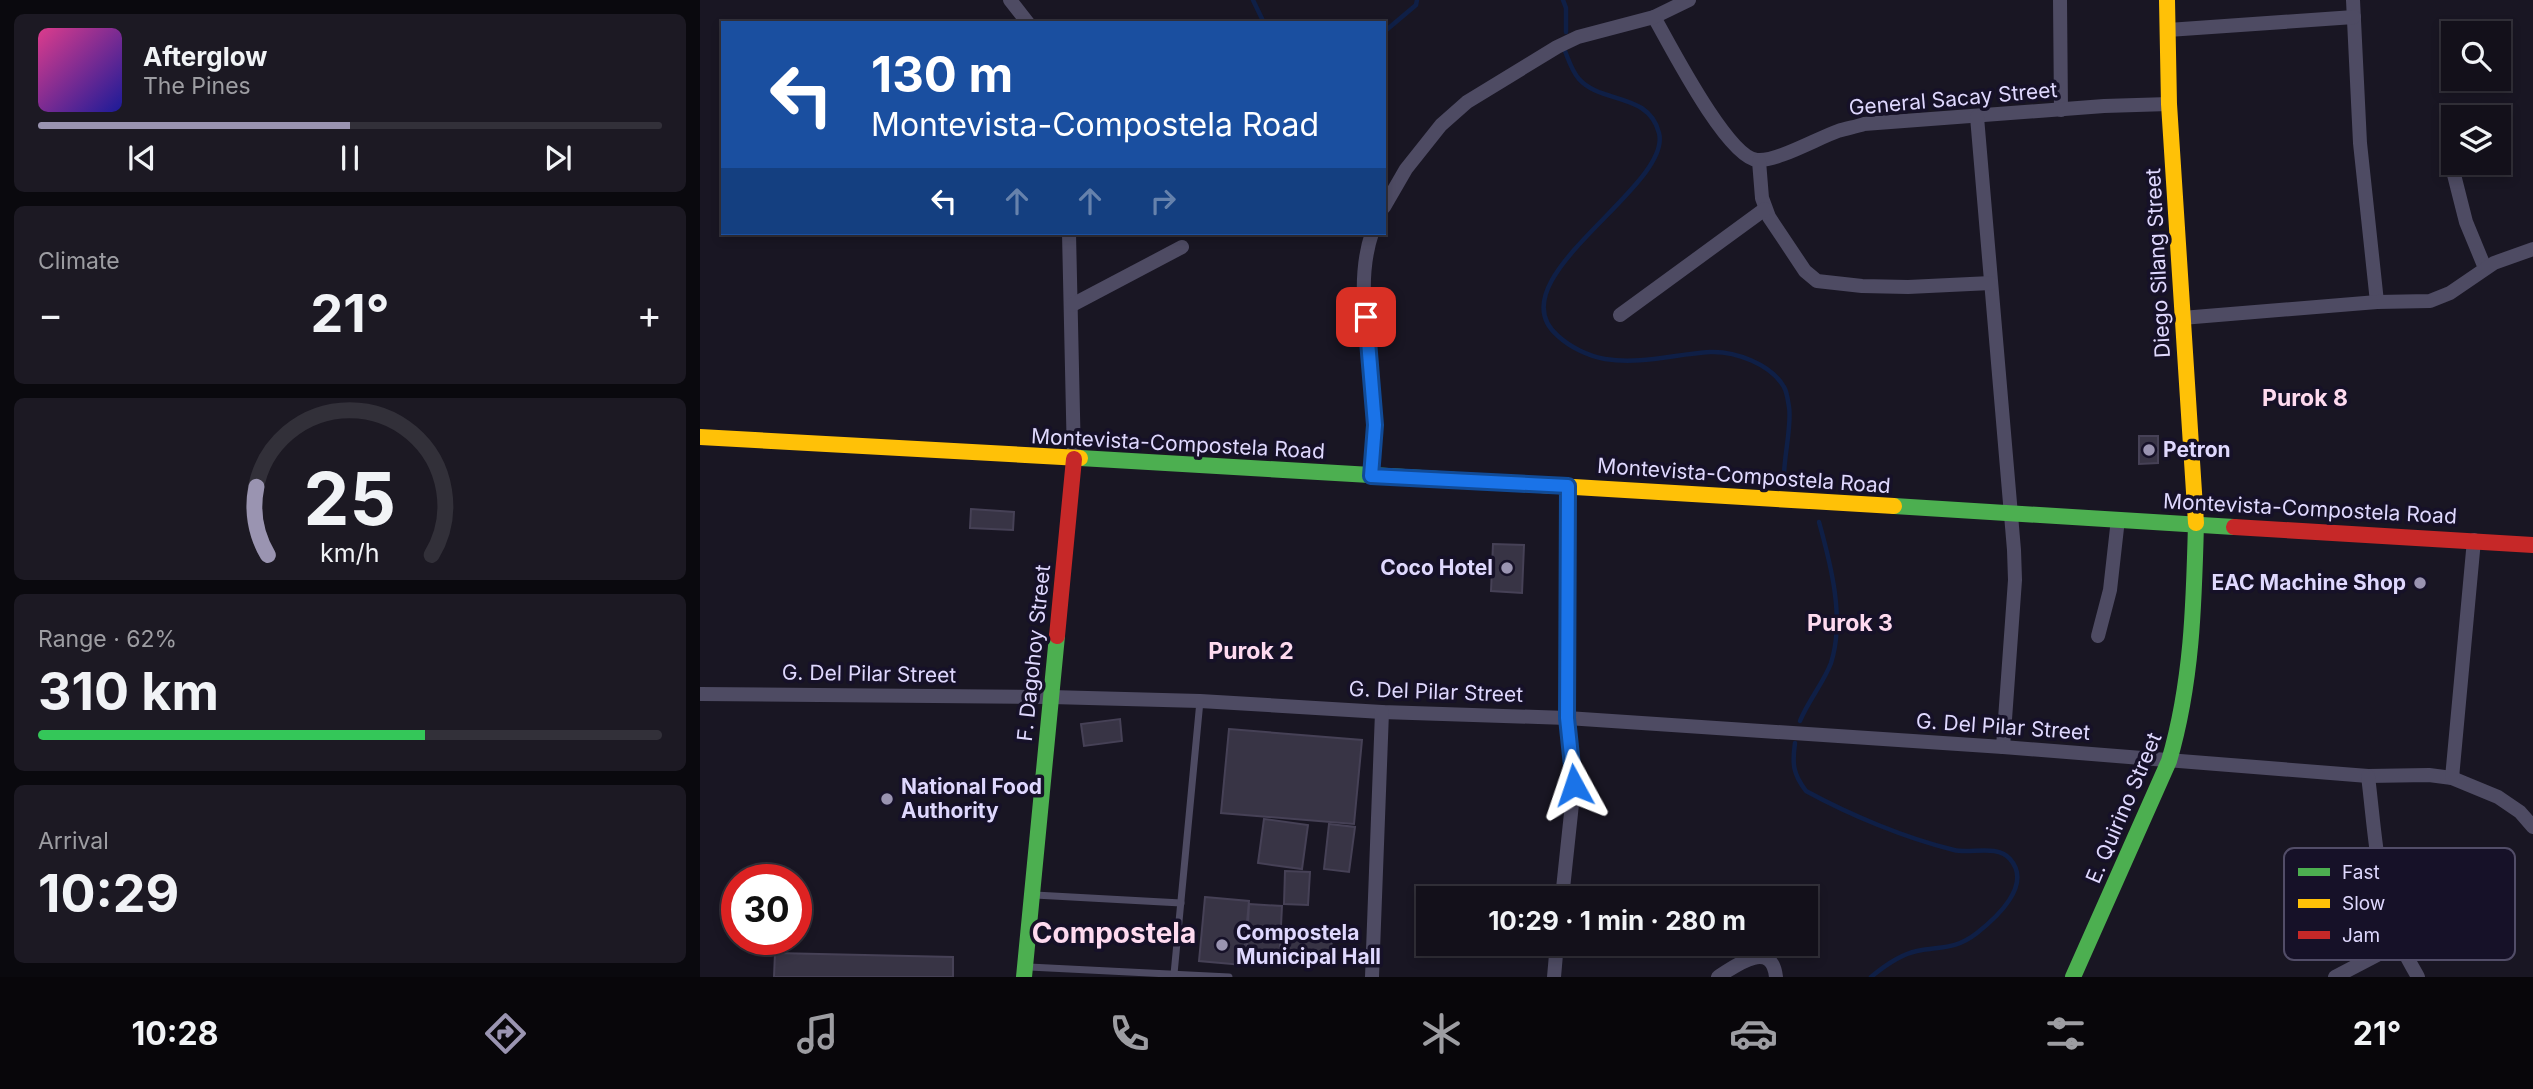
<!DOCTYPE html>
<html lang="en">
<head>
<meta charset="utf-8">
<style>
  body { margin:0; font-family:Inter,sans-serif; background:#1c1923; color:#f1f3f6; height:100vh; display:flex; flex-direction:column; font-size:26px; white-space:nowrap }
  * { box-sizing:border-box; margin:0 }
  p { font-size:23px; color:#9d9da2 }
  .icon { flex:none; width:38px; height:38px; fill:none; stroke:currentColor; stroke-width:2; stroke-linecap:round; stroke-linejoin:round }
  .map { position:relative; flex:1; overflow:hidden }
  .panel { display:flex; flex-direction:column; gap:14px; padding:14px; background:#0a090e; width:700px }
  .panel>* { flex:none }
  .top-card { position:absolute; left:21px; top:21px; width:665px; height:214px; border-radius:0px; box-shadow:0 4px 10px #0003,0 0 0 2px #323039; background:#1a4fa0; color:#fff; overflow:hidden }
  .buttons { position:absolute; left:1741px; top:21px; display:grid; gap:14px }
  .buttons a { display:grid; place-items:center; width:70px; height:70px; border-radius:0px; background:#13101a; box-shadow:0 4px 10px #0003,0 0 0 2px #323039; font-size:35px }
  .speed { position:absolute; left:21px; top:864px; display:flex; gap:14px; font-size:35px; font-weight:700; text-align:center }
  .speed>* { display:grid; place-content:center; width:91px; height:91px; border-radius:50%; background:#13101a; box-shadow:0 4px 10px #0003,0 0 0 2px #323039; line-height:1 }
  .speed .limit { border:10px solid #d22; background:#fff; color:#111 }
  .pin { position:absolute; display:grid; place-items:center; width:60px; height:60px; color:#fff; margin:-30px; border-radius:14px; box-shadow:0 4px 10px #0006 }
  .me { position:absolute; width:77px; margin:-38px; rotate:355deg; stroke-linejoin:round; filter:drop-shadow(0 0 5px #0008) }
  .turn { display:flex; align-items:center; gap:24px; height:147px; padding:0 35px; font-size:32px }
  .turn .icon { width:91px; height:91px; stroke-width:2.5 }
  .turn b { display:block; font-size:49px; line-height:60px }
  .lanes { display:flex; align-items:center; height:66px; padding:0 35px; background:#0003; justify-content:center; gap:35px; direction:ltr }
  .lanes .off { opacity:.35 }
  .big { font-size:52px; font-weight:700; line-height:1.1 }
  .panel .tile { flex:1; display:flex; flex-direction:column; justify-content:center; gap:10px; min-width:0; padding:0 24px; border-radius:10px; background:#1c1923 }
  .panel .dial { align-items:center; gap:0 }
  .dial svg { height:182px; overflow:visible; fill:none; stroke:#323039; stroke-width:7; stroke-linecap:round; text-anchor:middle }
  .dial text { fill:#f1f3f6; stroke:none }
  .song { display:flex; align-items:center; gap:21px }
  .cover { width:84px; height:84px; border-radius:10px; background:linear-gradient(135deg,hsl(330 70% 55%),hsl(240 70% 35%)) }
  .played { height:7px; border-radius:4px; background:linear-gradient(90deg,#9a94b1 50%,#323039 50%) }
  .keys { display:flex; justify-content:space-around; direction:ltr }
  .heat { display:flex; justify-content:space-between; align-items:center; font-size:38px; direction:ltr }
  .charge { height:10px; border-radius:5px; background:linear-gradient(90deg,#34c759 62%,#323039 0) }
  .trip { position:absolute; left:716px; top:886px; width:402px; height:70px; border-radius:0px; background:#13101a; box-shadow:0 4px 10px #0003,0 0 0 2px #323039; font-weight:700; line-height:70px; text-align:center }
  .dock { display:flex; height:112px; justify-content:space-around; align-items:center; background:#08060a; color:#9d9da2 }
  .dock .icon { width:49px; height:49px }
  .dock .active { color:#9a94b1 }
  .dock b { font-size:32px; color:#f1f3f6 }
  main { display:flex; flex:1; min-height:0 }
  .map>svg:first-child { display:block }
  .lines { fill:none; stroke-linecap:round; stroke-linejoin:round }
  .stream { stroke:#0f1f46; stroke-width:4.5 }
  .building { fill:#383445; stroke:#464156; stroke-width:2 }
  .lane { stroke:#4e4b63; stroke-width:7 }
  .street { stroke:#4e4b63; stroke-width:14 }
  .fast { stroke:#4caf50; stroke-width:16 }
  .slow { stroke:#ffc107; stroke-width:16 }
  .jam { stroke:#c62828; stroke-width:16 }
  .route-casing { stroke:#114b97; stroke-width:18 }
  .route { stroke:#1a73e8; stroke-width:12 }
  .poi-dot { fill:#9a94b1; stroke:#161128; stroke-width:2.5 }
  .labels { text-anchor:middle; stroke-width:7; stroke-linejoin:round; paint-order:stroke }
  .street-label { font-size:21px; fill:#dfd8fe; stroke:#161128 }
  .poi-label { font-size:21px; font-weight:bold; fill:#dfd8fe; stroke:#161128; text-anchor:start }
  .neighbourhood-label { font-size:23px; font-weight:bold; fill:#fedaef; stroke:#161128 }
  .district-label { font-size:28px; font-weight:bold; fill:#fedaef; stroke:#161128 }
  .key { fill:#161128; stroke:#524d68; stroke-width:2 }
  .key-label { font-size:19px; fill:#dfd8fe }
</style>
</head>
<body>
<main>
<section class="panel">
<div class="tile">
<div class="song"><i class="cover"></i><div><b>Afterglow</b><p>The Pines</p></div></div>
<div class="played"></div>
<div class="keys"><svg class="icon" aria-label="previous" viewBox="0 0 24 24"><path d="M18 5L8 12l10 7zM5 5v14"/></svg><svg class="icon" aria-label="pause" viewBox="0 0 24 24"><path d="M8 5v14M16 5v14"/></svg><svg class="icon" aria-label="next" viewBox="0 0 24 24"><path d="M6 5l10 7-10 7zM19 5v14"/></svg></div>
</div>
<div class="tile"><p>Climate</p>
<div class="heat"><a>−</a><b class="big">21°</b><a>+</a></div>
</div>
<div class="tile dial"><svg viewBox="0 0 100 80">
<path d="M14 69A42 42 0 1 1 86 69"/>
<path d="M14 69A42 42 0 0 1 9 39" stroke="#9a94b1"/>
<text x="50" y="56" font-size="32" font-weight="700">25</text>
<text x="50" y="72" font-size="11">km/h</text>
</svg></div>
<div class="tile"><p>Range · 62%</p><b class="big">310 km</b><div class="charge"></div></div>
<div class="tile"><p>Arrival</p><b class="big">10:29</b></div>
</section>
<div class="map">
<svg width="1833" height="977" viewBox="0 0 1833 977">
  <rect width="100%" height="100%" fill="#191623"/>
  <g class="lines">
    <!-- stream -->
    <g class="stream">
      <path d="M553,0L564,23"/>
      <path d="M863,0L866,8V32"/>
      <path d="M684,32L716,5L717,0"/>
      <path d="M865,51C869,61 872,71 879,79C901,104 949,92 959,133C973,187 792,280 858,336C870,347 888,356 905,359C941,365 975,354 1010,352C1035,351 1071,364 1084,387C1087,392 1088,401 1089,407C1092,424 1084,456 1084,476"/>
      <path d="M1100,721C1108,701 1124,682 1131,663C1145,619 1131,565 1119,522"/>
      <path d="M1095,743C1092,764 1093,774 1106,791C1150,815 1205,838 1254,850C1271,854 1297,844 1310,859C1333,885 1296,918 1277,933C1255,950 1241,946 1217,951C1202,954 1183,967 1171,977"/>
    </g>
  </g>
  <!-- building -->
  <g class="building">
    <path d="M1439,436H1458V463L1439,464Z"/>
    <path d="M271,509L314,512L313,530L270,528Z"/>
    <path d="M793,544L824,545L822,593L791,591Z"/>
    <path d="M420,719L422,741L384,746L381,724Z"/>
    <path d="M529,729L662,740L654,824L521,813Z"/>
    <path d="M564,819L608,825L602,869L558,863Z"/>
    <path d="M629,824L655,827L649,872L624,869Z"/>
    <path d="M585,871L610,872L608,905L584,904Z"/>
    <path d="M505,897L549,901L543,965L499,961Z"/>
    <path d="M549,904L582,906L579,965L546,963Z"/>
    <path d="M583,931L632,934L631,956L581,953Z"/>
    <path d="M75,953L253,957V977H74Z"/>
  </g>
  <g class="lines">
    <!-- lane -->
    <g class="lane">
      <path d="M335,895L481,903"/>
      <path d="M329,967L529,977"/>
      <path d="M474,974L500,701"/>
    </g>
    <!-- street -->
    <g class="street">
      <path d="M310,0L328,23"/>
      <path d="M1360,0L1361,110"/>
      <path d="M1653,0L1660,143L1677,302"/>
      <path d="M954,17C970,45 1027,157 1057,160C1076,162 1118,138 1138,131C1147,128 1156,127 1164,124L1404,106L1469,104"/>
      <path d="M1468,30L1654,17"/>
      <path d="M1277,117L1314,550L1315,580L1303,747"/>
      <path d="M1748,151L1766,222L1785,268"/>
      <path d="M1059,161L1062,198L1069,217L1105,271L1117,281L1162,286L1208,287L1291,283"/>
      <path d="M684,207L706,169L741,125L767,102L857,47L878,37L954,17L989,0"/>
      <path d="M369,233L374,459"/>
      <path d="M372,305L482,247"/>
      <path d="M920,315L1065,209"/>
      <path d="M1482,318L1677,302L1730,301L1750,293L1794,263L1833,249"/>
      <path d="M671,476C673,447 675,418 673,389C669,338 655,283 672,233"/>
      <path d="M1398,636L1410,590L1418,519"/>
      <path d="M0,694L351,697L500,701L682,712L867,718L1303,747L1668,776L1729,775L1752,778L1798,797L1820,812L1833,827"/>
      <path d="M1668,776C1675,832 1677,891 1700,943C1705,955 1712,966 1718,977"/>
      <path d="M1752,778L1774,540"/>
      <path d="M862,898L874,785L867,718L868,486"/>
      <path d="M672,977L682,712"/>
      <path d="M854,977L857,943"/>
      <path d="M1018,977C1036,965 1072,939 1076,977"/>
      <path d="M1635,977L1700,943"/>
    </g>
    <!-- fast -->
    <g class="fast">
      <path d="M380,458L739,479"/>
      <path d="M1194,506L1534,527"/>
      <path d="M324,977L357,636"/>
      <path d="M1373,977L1469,761C1492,683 1494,604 1496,523"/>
    </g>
    <!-- slow -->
    <g class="slow">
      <path d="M1467,0L1469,104L1496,523"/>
      <path d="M0,437L380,458"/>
      <path d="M739,479L1194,506"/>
    </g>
    <!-- jam -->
    <g class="jam">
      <path d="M1534,527L1833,545"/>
      <path d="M357,636L374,459"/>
    </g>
  </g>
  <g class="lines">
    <defs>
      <path id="route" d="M666,317L675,425L671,476L868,486L867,718L874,785"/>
    </defs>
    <!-- route casing -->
    <use href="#route" class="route-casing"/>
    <!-- route -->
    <use href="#route" class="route"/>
  </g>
  <!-- markers -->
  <g class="poi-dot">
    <circle cx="1449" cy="450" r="7"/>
    <circle cx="807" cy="568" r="7"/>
    <circle cx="1720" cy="583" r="7"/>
    <circle cx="187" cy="799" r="7"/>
    <circle cx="522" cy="945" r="7"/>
  </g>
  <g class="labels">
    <!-- street labels -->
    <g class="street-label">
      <text transform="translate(1253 99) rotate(-5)" y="7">General Sacay Street</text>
      <text transform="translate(1458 263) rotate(-93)" y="7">Diego Silang Street</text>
      <text transform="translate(478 444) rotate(3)" y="7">Montevista-Compostela Road</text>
      <text transform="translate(1044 476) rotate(4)" y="7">Montevista-Compostela Road</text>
      <text transform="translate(1610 509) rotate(3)" y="7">Montevista-Compostela Road</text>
      <text transform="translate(334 653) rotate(-84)" y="7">F. Dagohoy Street</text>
      <text transform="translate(169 674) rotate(1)" y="7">G. Del Pilar Street</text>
      <text transform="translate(736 692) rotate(2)" y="7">G. Del Pilar Street</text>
      <text transform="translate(1303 727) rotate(4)" y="7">G. Del Pilar Street</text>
      <text transform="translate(1424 808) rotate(-67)" y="7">E. Quirino Street</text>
    </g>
    <!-- poi labels -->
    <g class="poi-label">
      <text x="1463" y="457">Petron</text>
      <text x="793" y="575" text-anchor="end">Coco Hotel</text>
      <text x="1706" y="590" text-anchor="end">EAC Machine Shop</text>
      <text x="201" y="794">National Food<tspan x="201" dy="24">Authority</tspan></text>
      <text x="536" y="940">Compostela<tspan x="536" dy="24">Municipal Hall</tspan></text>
    </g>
    <!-- neighbourhood labels -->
    <g class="neighbourhood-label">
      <text x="1605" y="406">Purok 8</text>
      <text x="1150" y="631">Purok 3</text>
      <text x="551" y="659">Purok 2</text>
    </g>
    <!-- district labels -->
    <g class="district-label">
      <text x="414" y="943">Compostela</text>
    </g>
  </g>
  <!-- legend -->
  <rect x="1584" y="848" width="231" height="112" rx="10" class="key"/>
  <rect x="1598" y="868" width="32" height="8" fill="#4caf50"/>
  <rect x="1598" y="899" width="32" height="9" fill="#ffc107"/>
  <rect x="1598" y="931" width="32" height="8" fill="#c62828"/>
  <g class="key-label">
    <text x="1642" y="879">Fast</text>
    <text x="1642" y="910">Slow</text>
    <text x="1642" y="942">Jam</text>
  </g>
</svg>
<div class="buttons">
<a><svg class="icon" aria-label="search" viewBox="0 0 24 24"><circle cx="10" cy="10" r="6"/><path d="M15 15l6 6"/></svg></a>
<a><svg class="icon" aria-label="layers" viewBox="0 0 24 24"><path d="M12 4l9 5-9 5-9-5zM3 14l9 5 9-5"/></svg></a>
</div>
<div class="speed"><div class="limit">30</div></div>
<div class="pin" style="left:666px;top:317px;background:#d93025"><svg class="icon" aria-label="arrive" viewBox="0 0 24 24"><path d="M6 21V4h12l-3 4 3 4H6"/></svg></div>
<svg class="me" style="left:874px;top:785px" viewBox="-20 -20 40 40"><path d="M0-17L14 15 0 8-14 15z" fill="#1a73e8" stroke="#fff" stroke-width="4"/></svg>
<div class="trip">10:29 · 1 min · 280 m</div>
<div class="top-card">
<div class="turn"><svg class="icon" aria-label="left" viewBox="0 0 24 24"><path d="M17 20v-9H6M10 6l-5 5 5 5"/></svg><div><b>130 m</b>Montevista-Compostela Road</div></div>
<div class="lanes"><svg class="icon" aria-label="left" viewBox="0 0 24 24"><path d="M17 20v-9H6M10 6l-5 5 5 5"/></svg><svg class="icon off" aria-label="ahead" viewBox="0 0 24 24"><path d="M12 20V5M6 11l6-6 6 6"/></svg><svg class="icon off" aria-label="ahead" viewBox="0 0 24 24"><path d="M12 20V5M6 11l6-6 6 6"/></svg><svg class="icon off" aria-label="right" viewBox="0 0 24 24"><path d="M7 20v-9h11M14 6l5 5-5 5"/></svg></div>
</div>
</div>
</main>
<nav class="dock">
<b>10:28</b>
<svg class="icon active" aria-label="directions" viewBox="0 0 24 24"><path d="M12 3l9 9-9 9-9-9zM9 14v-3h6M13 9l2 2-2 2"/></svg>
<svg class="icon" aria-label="music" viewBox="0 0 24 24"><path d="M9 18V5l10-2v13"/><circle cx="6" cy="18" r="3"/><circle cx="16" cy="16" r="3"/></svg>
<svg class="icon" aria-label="phone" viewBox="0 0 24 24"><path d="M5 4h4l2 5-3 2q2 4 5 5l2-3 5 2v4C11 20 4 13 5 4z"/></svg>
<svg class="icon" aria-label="climate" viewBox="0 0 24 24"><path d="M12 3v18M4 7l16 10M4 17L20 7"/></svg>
<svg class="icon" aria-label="car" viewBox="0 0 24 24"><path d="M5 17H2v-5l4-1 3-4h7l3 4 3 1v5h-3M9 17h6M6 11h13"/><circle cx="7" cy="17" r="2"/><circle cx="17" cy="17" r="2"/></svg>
<svg class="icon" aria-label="filters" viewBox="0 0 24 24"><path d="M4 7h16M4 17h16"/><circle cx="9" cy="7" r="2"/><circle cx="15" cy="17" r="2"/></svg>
<b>21°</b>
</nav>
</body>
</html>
